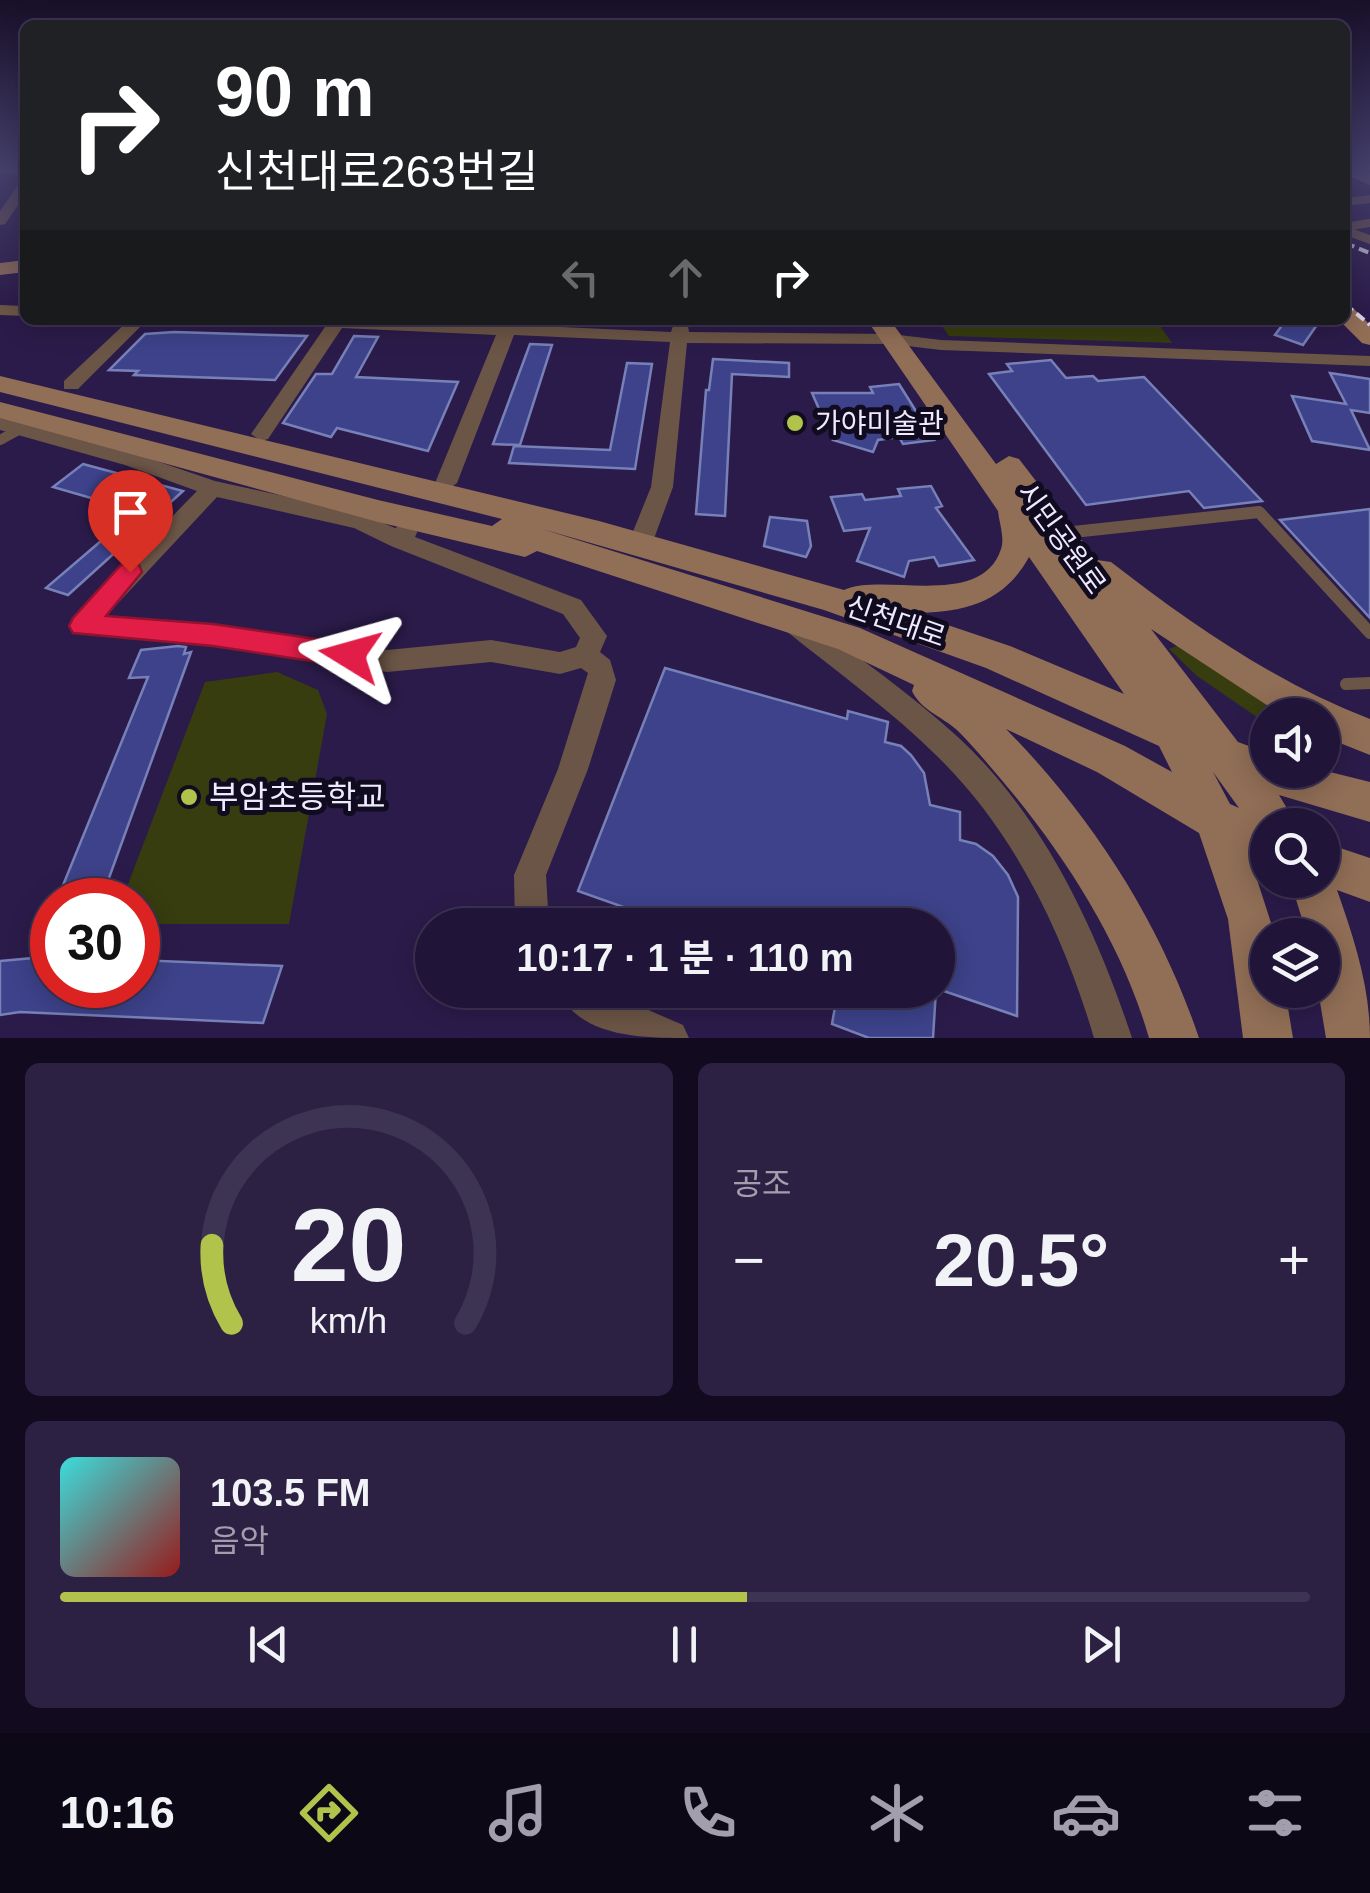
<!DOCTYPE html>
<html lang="ko">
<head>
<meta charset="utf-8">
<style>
  body { margin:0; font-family:Helvetica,"Noto Sans KR",sans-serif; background:#2d2143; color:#f1f3f6; height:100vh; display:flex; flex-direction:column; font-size:38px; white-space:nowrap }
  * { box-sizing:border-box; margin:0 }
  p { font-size:32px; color:#a29eae }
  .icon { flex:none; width:55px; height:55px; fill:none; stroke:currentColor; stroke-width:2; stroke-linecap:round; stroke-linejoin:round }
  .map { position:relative; height:1038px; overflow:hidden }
  .panel { display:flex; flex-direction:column; gap:25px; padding:25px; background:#120b1f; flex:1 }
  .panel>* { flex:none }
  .guide { position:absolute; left:20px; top:20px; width:1330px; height:305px; border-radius:15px; box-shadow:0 5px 25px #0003,0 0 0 2px #3d3353; background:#202124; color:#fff; overflow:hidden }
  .fabs { position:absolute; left:1250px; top:698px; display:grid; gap:20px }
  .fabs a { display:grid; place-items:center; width:90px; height:90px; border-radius:50%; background:#201438; box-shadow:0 5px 25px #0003,0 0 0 2px #3d3353; font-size:50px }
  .speed { position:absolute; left:30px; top:878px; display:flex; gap:20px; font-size:50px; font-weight:700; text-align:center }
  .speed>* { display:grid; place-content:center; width:130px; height:130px; border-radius:50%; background:#201438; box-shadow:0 5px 25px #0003,0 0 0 2px #3d3353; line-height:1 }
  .speed .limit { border:15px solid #d22; background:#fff; color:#111 }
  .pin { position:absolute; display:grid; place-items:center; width:85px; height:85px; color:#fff; margin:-102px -42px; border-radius:50% 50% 50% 0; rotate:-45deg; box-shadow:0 0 10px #0007 }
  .pin .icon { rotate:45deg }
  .me { position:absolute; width:110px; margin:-55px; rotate:278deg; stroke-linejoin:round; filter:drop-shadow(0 0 8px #0008) }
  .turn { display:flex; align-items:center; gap:35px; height:210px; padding:0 30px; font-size:45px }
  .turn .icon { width:130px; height:130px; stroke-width:2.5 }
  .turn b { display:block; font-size:70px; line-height:85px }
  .lanes { display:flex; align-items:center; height:95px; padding:0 30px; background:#0003; justify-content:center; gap:50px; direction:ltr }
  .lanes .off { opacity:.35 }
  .big { font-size:75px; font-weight:700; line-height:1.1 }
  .panel .card { flex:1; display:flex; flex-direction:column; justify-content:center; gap:15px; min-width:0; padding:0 35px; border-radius:15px; background:#2d2143 }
  .panel .dial { align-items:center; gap:0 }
  .dial svg { height:260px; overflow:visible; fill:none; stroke:#3d3353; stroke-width:7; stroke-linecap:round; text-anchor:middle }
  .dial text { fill:#f1f3f6; stroke:none }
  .song { display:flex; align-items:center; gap:30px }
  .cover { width:120px; height:120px; border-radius:15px; background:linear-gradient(135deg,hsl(180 70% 55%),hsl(0 70% 35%)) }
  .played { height:10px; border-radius:5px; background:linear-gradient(90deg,#b2c34c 55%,#3d3353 55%) }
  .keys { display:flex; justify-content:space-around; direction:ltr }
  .heat { display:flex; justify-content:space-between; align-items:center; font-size:55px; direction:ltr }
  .panel .tiles { flex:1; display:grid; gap:25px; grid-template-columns:1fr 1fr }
  .card:last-child { grid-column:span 2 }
  .trip { position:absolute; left:415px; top:908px; width:540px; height:100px; border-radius:50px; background:#201438; box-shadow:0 5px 25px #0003,0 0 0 2px #3d3353; font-weight:700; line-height:100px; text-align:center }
  .tab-bar { display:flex; height:160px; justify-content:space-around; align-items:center; background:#0d0816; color:#a29eae }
  .tab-bar .icon { width:70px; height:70px }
  .tab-bar .current { color:#b2c34c }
  .tab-bar b { font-size:45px; color:#f1f3f6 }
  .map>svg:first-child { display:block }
  .green { fill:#373d0f }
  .building { fill:#3d428a; stroke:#7780b7; stroke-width:2.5 }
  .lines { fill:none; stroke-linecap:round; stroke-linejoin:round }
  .lane-far2 { stroke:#6b5546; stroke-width:8 }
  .lane-far1 { stroke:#6b5546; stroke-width:10 }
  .lane { stroke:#6b5546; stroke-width:12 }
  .street { fill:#6b5546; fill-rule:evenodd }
  .secondary { fill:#916e56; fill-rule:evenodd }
  .rail { stroke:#d7d1e7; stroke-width:4; stroke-dasharray:10 5; stroke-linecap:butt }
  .route { fill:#e11d48; stroke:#92132f; stroke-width:2.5 }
  .poi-dot { fill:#b2c34c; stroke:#110b1f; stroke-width:4 }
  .labels { text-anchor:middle; stroke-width:10; stroke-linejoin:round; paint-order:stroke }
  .poi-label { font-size:28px; fill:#efeafd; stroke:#110b1f; text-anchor:start }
  .street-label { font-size:28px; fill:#efeafd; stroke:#110b1f }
  .near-poi-label { font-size:32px; fill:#efeafd; stroke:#110b1f; text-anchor:start }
</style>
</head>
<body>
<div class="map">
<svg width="1370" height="1038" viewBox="0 0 1370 1038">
  <rect width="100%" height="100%" fill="#2b1b4a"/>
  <!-- green -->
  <g class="green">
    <path d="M938,320H1156L1172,343L949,336Z"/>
    <path d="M1179,645L1289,715H1268L1267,724L1197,676L1169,649Z"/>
    <path d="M277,672L318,690L327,714L289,924H138V900H122L205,682Z"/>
  </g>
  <!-- building -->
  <g class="building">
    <path d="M1286,320H1304L1319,322L1303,345L1275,335Z"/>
    <path d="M174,332L307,336L275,380L134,375L138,371L109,370L145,334Z"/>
    <path d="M354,336L378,337L356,377L458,382L428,451L337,428L331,437L283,423L316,374H332Z"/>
    <path d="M530,344L552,345L520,445L493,444Z"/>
    <path d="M713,359L789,363V377L732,374L725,516L696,514L706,390H709Z"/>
    <path d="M1051,360L1066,378L1093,376L1098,381L1144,377L1262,501L1204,508L1189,491L1086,505L989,374L1012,371L1007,364Z"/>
    <path d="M627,363L652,364L635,469L509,463L514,446L610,450Z"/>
    <path d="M1330,373L1370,379V413L1351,410L1370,450L1312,441L1292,396L1346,404Z"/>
    <path d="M899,384L934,440L903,444L899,437L878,440L873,452L833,440L845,416L823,418L812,393H873L870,387Z"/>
    <path d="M83,464L183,491L68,595L46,588L136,511L53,487Z"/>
    <path d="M931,486L942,506L936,508L974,560L939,566L934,557L909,561L904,577L857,561L870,528L844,531L831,497L862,494L865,500L901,496L898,489Z"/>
    <path d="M1370,509V618L1280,520Z"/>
    <path d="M770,517L807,521L811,546L806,557L764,546Z"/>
    <path d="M178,646L186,647L184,654L191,652L101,900H57L148,677L129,678L141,650Z"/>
    <path d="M665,668L847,719L848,711L888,722L885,742L901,746L911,755L924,773L930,805L960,812V840L976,844L993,856L1008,875L1018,897L1017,1016L938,989V925H674L578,891Z"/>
    <path d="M52,912V985H138V960L282,966L263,1023L20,1012L0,1015V961L33,958Z"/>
    <path d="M838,990H936L933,1038H869L832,1024Z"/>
  </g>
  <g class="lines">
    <!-- lane-far2 -->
    <g class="lane-far2">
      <path d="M1346,169L1365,167"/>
      <path d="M1345,227L1369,223"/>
    </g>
    <!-- lane-far1 -->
    <path class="lane-far1" d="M0,440L20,429"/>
    <!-- lane -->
    <g class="lane">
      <path d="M1064,533L1259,512L1370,633"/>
      <path d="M1346,684L1370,683"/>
    </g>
    <!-- street -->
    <g class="street">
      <path d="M25,181V195L5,224L0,225V211L20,182Z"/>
      <path d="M1370,195V203L1345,206V198Z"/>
      <path d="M1345,226L1370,235V244L1345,235Z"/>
      <path d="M0,305L25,306V316L0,315Z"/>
      <path d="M129,320H147L78,389H64V381Z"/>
      <path d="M260,320L501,325L503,320H519L517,325L671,332L675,320H687L689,332L891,334L941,340L1370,356V366L941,350L891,344L687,343L673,487L652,544L648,550H632L628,544L651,487L670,342L514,335L457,483L446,491L435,483L496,335L342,328L268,439L261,441L251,434L325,327L268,325Z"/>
      <path d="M0,417L139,455L215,481L360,513L395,528L407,522L415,524L418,530L415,537L581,600L607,636L600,652L610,660L616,680L588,769L546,875L549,925H515L514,875L558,769L588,673L581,668L560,674L491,662L387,672L213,646L73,632L69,625L73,618L197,491L125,465L0,430ZM217,497L354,528L391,546L563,614L580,638L576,647L560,652L491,640L387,650L213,624L106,616Z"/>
      <path d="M794,612L803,616C855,655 910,693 959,738C1044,817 1096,929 1132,1038H1094C1064,936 1016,834 939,758C892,711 837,672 785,630L781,623L785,616Z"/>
      <path d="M558,990H602L683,1025L689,1038C643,1038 579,1038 558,990Z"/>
    </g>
    <!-- secondary -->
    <g class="secondary">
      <rect x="0" y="167" width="25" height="6"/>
      <path d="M1345,167L1370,173V185L1345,174Z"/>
      <path d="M25,260V272L0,275V263Z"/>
      <path d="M1345,306L1353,308L1370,325V345L1362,343L1339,320H1345Z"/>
      <path d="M867,320H890L996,464L1009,456L1019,459L1097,560L1111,562C1191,624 1276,683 1370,719V755L1322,736V715H1282L1151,629L1238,742L1268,753V770H1322L1370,782V822L1279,795L1297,825H1268V863L1249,855L1275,935H1268V990H1285L1293,1038H1243L1228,919L1199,833L1097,772L1006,729C1092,816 1160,922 1199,1038H1149C1120,937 1057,843 988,764C978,752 968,741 957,730C941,716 921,710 912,691L914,685L838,649L537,551L525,557L378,522L0,418V402L378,500L492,526L502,519L0,392V376L599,521L844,590C883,572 981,610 1001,549C1005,538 999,522 998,511ZM542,529L824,610L986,668L1159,746L1172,772L1125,746L860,628ZM1029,557L1124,694L1010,646L912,613C963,613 1004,603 1029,557ZM1213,772L1239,808L1230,804Z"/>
      <path d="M1322,842L1370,858V902L1337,890C1354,938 1370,987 1370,1038H1326L1318,990H1322V935H1307L1290,880H1322Z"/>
    </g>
    <!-- rail -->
    <g class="rail">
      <path d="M1345,243L1370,253"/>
      <path d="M1345,304L1370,325"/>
    </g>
  </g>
  <!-- sky -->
  <linearGradient id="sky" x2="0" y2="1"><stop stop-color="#180f29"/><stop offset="0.54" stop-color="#443f6b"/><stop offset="1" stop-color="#443f6b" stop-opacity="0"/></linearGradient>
  <rect width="1370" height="312" fill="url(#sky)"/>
  <!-- route -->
  <path class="route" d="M130,563L139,565L142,572L106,616L213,624L350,644L360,647L364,655L360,663L350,667L213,646L73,633L69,626L73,618L121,565Z"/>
  <!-- markers -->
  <g class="poi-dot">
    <circle cx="795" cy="423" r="10"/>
    <circle cx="189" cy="797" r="10"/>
  </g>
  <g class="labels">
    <!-- poi labels -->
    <g class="poi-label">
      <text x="815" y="433">가야미술관</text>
    </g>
    <!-- street labels -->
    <g class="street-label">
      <text transform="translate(1062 538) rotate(54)" y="10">시민공원로</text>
      <text transform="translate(896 621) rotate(19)" y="10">신천대로</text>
    </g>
    <!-- near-poi labels -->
    <g class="near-poi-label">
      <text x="209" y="808">부암초등학교</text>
    </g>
  </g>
</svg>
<div class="fabs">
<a><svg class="icon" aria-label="sound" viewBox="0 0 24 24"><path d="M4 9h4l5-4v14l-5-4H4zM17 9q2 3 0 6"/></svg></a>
<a><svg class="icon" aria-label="search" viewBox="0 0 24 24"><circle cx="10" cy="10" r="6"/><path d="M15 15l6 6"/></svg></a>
<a><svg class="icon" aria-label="layers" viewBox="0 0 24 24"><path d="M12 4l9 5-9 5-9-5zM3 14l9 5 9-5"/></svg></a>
</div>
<div class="speed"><div class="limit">30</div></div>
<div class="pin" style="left:130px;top:572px;background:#d93025"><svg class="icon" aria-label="arrive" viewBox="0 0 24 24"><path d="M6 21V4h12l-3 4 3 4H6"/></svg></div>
<svg class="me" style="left:350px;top:655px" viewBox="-20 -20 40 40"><path d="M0-17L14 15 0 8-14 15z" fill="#e11d48" stroke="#fff" stroke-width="4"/></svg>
<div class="trip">10:17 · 1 분 · 110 m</div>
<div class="guide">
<div class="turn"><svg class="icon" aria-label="right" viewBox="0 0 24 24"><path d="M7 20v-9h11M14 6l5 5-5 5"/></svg><div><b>90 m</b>신천대로263번길</div></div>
<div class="lanes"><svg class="icon off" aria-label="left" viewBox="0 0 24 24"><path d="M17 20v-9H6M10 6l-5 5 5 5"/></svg><svg class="icon off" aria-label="ahead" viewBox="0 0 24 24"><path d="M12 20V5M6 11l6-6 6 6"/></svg><svg class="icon" aria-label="right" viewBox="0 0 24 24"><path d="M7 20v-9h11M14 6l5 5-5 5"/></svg></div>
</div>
</div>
<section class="panel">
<div class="tiles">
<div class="card dial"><svg viewBox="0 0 100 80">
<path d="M14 69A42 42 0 1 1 86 69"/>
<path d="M14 69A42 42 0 0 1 8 45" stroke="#b2c34c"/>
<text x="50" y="56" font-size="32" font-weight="700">20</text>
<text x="50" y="72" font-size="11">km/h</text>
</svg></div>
<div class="card"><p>공조</p>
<div class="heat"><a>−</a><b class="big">20.5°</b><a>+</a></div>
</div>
<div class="card">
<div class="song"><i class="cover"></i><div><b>103.5 FM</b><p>음악</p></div></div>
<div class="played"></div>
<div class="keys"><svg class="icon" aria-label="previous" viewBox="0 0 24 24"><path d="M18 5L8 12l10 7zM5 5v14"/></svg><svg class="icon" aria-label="pause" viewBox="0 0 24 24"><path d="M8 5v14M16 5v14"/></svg><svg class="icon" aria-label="next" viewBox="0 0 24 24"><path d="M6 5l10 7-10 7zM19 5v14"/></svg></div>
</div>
</div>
</section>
<nav class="tab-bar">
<b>10:16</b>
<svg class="icon current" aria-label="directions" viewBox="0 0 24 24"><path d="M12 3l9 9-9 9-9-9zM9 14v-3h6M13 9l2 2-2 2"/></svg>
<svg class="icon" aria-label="music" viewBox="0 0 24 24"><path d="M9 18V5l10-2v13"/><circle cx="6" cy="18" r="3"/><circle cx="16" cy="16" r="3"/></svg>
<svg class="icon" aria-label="phone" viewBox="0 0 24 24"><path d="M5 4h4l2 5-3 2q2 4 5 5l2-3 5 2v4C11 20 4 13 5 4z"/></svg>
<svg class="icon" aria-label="climate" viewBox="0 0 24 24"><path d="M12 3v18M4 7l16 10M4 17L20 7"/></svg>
<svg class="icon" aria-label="car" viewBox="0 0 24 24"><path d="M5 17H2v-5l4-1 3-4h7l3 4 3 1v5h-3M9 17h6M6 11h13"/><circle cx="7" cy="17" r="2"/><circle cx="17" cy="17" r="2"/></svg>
<svg class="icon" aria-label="filters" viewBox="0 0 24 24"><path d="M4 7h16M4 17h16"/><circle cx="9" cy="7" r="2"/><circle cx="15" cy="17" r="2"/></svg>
</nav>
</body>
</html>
